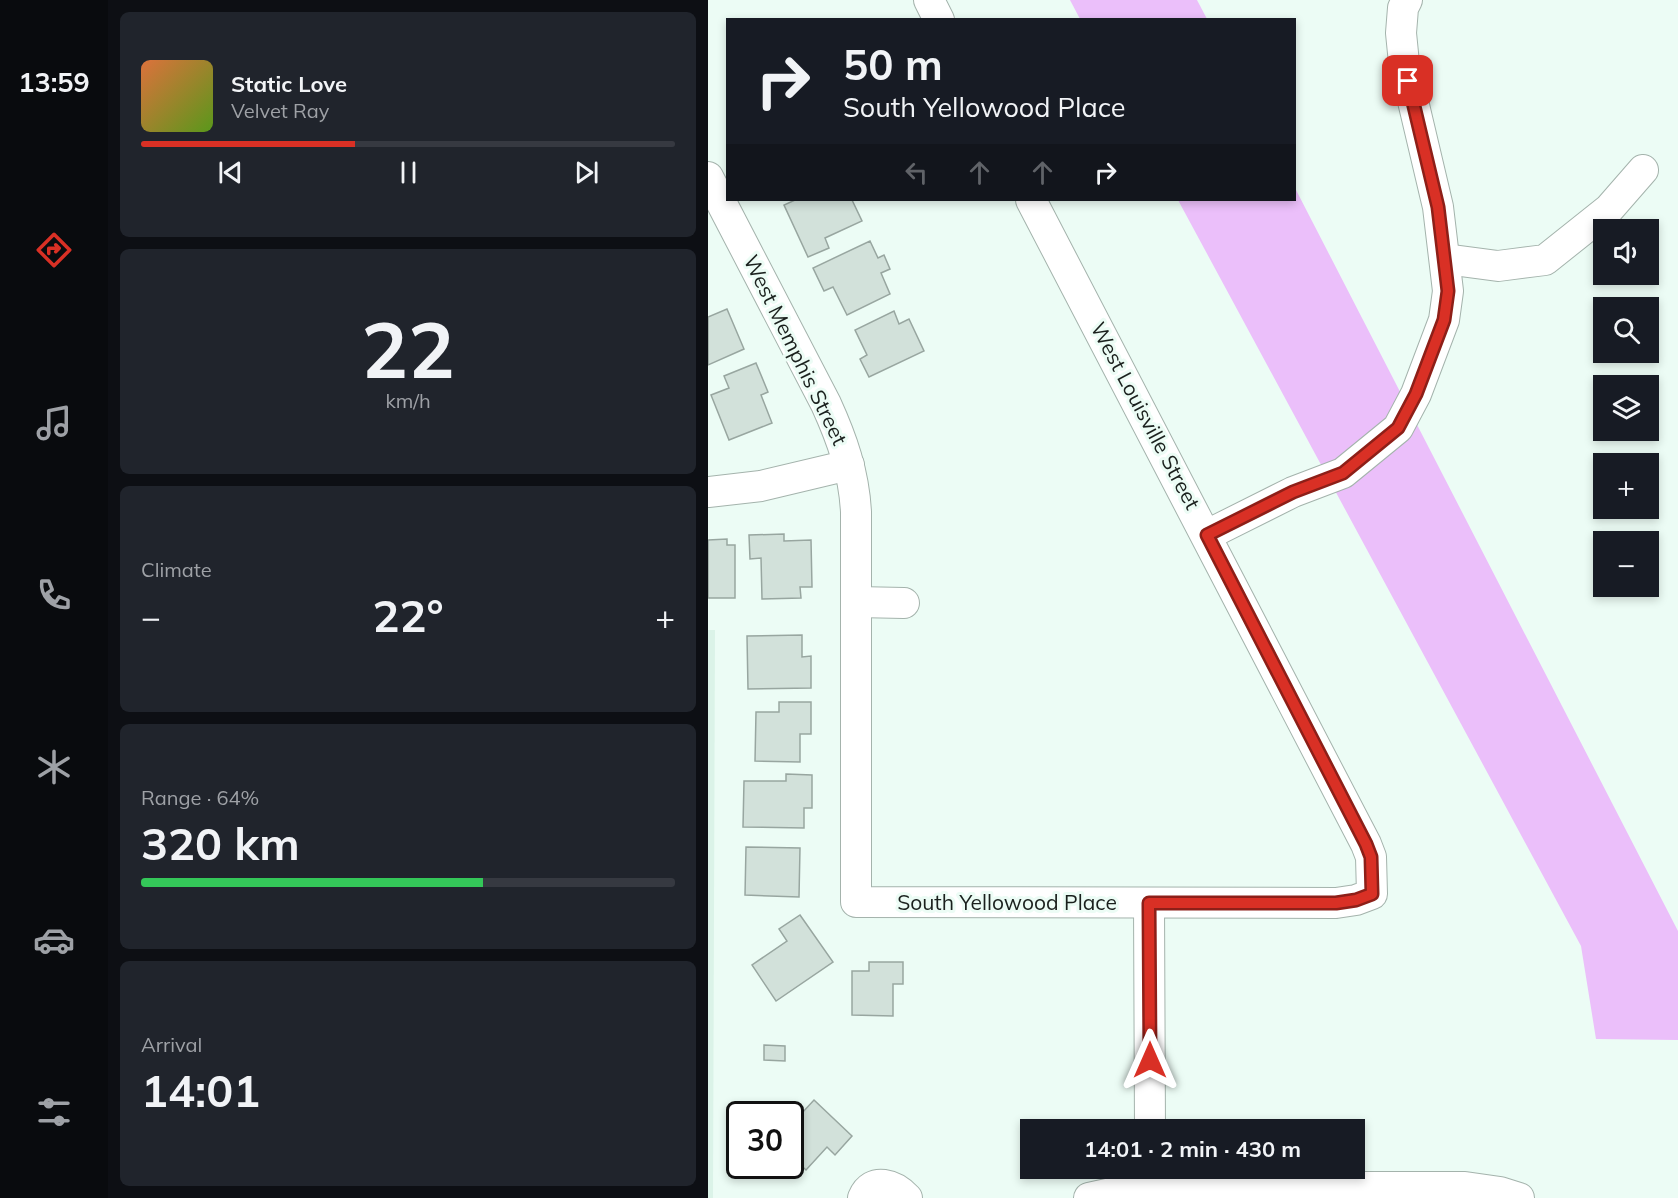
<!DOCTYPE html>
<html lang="en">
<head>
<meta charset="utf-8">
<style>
  body { margin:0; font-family:Mulish,sans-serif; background:#20242c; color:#f1f3f6; height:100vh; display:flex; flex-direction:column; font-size:22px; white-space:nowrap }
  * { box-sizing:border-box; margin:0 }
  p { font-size:20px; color:#9ea1a6 }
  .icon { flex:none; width:33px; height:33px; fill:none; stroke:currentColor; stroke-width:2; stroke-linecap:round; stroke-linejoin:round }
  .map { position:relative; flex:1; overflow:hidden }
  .details { display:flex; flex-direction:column; gap:12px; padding:12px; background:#0d0f14; width:600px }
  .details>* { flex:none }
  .banner { position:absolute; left:18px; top:18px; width:570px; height:183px; border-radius:0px; box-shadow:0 3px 9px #0003; background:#171b24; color:#f1f3f6; overflow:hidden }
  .buttons { position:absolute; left:885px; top:219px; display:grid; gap:12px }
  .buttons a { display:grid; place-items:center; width:66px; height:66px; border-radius:0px; background:#171b24; box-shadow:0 3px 9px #0003; font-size:30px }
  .speed { position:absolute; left:18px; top:1101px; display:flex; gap:12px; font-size:30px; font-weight:700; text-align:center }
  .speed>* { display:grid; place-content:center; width:78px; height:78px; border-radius:50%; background:#171b24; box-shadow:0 3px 9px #0003; line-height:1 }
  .speed .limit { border:3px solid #111; border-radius:9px; background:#fff; color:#111 }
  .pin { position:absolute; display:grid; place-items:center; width:51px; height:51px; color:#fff; margin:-26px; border-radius:12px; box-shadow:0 3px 9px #0006 }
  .me { position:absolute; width:66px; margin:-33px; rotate:0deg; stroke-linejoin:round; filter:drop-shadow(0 0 4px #0008) }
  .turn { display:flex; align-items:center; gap:21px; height:126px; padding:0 18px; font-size:27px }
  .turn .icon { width:78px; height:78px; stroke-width:2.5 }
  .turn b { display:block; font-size:42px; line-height:51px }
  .lanes { display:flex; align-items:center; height:57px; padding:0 18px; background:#0003; justify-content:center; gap:30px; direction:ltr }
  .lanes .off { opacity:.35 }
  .big { font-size:45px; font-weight:700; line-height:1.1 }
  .details .card { flex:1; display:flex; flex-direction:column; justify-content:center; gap:9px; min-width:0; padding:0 21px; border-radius:9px; background:#20242c }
  .details .dial { align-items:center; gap:0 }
  .dial b { font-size:78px; line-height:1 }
  .song { display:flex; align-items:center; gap:18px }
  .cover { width:72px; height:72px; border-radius:9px; background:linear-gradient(135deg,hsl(20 70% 55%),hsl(90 70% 35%)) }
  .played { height:6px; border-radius:3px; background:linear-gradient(90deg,#d93025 40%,#363941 40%) }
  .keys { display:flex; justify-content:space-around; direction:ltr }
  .heat { display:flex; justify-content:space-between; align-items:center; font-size:33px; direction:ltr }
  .charge { height:9px; border-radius:4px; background:linear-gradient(90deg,#34c759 64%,#363941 0) }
  .trip { position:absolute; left:312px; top:1119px; width:345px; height:60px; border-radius:0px; background:#171b24; box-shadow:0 3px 9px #0003; font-weight:700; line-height:60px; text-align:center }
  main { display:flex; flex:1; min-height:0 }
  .dock { display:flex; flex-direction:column; width:108px; justify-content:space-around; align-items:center; background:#090b0e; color:#9ea1a6 }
  .dock .icon { width:42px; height:42px }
  .dock .active { color:#d93025 }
  .dock b { font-size:27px; color:#f1f3f6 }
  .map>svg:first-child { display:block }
  .built { fill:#dbf3e8 }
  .green { fill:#ebbffa }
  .building { fill:#d2e1da; stroke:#98a6a0; stroke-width:1.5 }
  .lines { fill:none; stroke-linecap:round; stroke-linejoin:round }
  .minor-casing { stroke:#a4b3ac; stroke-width:32 }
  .minor { stroke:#fff; stroke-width:30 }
  .route-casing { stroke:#8d1f18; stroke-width:15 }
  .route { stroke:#d93025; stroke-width:10 }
  .labels { text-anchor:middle; stroke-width:6; stroke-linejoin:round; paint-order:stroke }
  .street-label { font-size:21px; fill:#1a201d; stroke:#ecfcf5 }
</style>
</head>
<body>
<main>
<nav class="dock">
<b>13:59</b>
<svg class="icon active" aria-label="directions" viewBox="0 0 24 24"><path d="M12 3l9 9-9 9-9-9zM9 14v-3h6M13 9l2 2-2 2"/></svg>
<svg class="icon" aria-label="music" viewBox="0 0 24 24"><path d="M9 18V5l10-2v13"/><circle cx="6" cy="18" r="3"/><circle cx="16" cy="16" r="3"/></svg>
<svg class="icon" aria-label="phone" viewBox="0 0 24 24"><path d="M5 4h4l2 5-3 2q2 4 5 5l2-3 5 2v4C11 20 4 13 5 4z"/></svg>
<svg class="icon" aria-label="climate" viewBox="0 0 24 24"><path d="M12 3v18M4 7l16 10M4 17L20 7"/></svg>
<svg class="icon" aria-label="car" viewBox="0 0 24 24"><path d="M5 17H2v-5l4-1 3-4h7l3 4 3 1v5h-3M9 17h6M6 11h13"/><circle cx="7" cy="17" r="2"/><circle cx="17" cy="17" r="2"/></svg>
<svg class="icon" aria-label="filters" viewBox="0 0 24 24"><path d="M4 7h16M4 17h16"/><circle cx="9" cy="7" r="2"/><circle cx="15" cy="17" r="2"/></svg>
</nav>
<section class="details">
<div class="card">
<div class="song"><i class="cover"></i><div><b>Static Love</b><p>Velvet Ray</p></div></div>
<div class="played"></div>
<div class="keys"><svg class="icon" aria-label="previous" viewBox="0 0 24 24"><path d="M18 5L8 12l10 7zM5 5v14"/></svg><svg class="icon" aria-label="pause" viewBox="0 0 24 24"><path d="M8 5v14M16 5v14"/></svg><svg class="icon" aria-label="next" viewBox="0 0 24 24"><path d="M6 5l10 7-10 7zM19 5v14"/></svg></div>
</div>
<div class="card dial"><b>22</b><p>km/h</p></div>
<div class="card"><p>Climate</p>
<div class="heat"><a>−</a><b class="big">22°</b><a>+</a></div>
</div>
<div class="card"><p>Range · 64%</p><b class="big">320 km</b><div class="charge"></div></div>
<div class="card"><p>Arrival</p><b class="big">14:01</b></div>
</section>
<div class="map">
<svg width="970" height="1198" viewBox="0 0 970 1198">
  <rect width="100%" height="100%" fill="#ecfcf5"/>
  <!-- built -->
  <path class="built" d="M0,630H7L5,1198H0Z"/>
  <!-- green -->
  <g class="green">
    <path d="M362,0H489L499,19H372Z"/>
    <path d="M587,188L970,931V1040L888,1039L873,946L470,200H586Z"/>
  </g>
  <!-- building -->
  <g class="building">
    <path d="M87,200H144L154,221L117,238L121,248L100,257L76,205Z"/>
    <path d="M162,241L170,258L176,255L182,269L173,273L182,294L139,315L125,287L116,291L105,268Z"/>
    <path d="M19,309L36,349L0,365V317Z"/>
    <path d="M186,311L191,324L201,319L216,351L161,377L152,359L159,355L147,330Z"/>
    <path d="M48,363L60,392L53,395L64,423L21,440L3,395L21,388L16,376Z"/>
    <path d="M76,534V541L103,540L104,587H92L93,598L54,599L53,558L42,559L41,535Z"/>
    <path d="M19,539V545H27V598H0V540Z"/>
    <path d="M94,635V657L103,656V688L40,689L39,636Z"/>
    <path d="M71,702H103V734H92V762L47,761L48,712H71Z"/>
    <path d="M78,774L104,775V808H96V828L35,827L36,781H78Z"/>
    <path d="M38,847L92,848L91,897L37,895Z"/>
    <path d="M92,915L125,962L68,1001L44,965L79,941L71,929Z"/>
    <path d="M161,962H195V984H185V1016L144,1015V971H161Z"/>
    <path d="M56,1045L77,1046V1061L56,1060Z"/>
    <path d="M106,1100L144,1136L127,1155L119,1147L98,1170L82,1155V1114H76L85,1104L94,1113Z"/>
  </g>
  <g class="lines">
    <defs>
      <g id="minor">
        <path d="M221,0L231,20"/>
        <path d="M0,177L118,404C134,439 146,473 148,512V902L628,903L648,900L664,894L663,857L658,844L323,200"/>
        <path d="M737,259L790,266L837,260L901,209L935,170"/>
        <path d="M0,492L53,486L141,465"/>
        <path d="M499,535L585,492L635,473L690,428L708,394L736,320L740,291L730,207L696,63L693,33L695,8L699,0"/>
        <path d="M149,602L196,603"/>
        <path d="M441,903L442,1130"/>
        <path d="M155,1198C164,1176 187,1185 199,1198"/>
        <path d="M381,1198L413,1191L490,1187H757L792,1192L811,1198"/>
      </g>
    </defs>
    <!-- minor casing -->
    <use href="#minor" class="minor-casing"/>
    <!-- minor -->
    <use href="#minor" class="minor"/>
  </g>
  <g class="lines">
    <defs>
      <path id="route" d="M442,1060L441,903H628L648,900L664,894L663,857L658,844L499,535L585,492L635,473L690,428L708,394L736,320L740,291L730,207L700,81"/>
    </defs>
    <!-- route casing -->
    <use href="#route" class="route-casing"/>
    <!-- route -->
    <use href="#route" class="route"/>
  </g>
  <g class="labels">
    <!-- street labels -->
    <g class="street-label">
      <text transform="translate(87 350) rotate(64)" y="7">West Memphis Street</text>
      <text transform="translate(437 416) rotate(62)" y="7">West Louisville Street</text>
      <text x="299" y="910">South Yellowood Place</text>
    </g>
  </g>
</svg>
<div class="buttons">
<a><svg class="icon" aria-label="sound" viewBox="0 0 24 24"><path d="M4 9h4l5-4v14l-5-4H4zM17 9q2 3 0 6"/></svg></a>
<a><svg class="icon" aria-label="search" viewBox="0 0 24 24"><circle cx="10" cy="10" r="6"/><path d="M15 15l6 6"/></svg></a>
<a><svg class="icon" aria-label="layers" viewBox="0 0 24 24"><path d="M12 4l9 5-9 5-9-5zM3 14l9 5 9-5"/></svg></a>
<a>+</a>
<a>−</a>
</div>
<div class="speed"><div class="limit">30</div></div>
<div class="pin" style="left:700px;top:81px;background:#d93025"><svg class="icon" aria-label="arrive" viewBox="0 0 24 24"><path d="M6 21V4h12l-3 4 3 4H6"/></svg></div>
<svg class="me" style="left:442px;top:1060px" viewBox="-20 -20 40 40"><path d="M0-17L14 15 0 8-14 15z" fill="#d93025" stroke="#fff" stroke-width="4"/></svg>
<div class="trip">14:01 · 2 min · 430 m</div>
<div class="banner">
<div class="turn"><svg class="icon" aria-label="right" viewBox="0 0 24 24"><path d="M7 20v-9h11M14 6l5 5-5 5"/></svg><div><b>50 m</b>South Yellowood Place</div></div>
<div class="lanes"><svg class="icon off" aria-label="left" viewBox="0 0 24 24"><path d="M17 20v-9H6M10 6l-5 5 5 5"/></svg><svg class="icon off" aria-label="ahead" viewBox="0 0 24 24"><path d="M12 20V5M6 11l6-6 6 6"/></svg><svg class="icon off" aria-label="ahead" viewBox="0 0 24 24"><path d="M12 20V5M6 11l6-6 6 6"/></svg><svg class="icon" aria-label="right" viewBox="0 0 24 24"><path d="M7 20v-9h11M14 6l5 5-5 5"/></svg></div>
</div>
</div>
</main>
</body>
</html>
